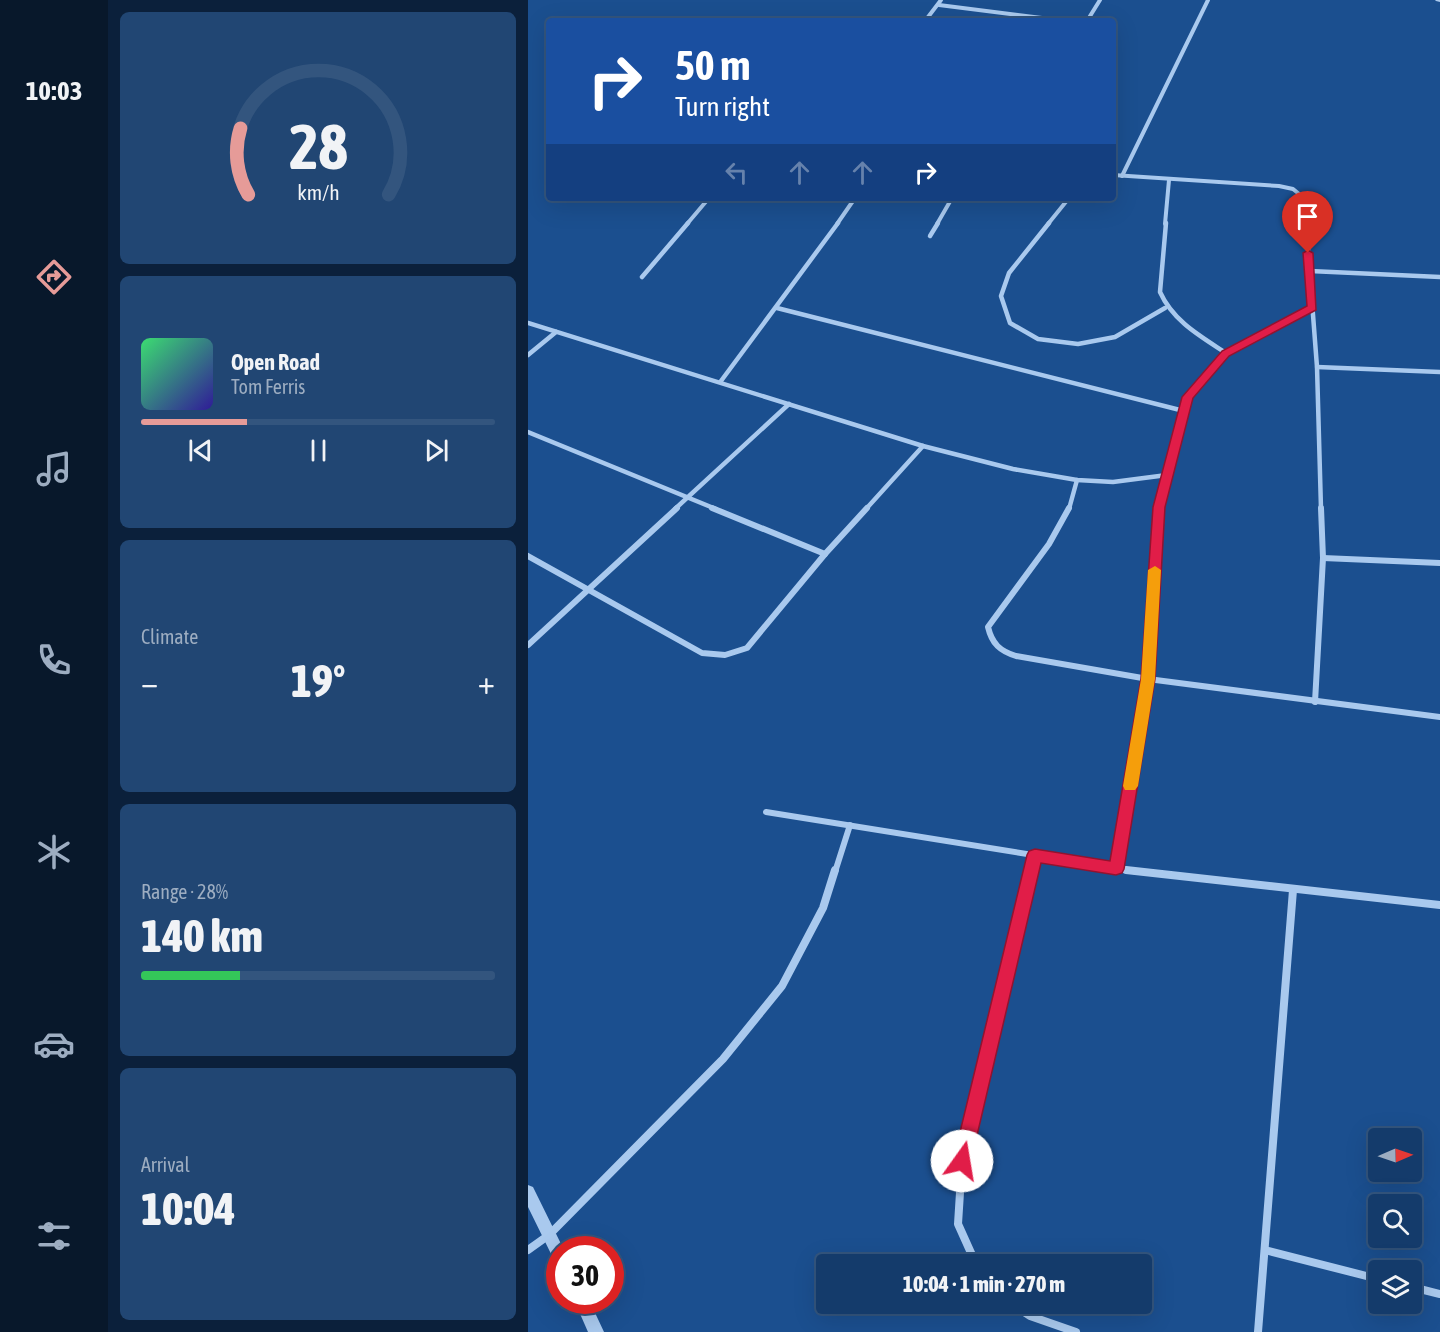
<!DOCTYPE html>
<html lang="en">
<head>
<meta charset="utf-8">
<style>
  body { margin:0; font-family:"Asap Condensed",sans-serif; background:#214673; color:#f1f3f6; height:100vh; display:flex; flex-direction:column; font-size:22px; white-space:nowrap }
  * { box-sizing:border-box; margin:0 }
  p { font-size:20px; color:#9dadc1 }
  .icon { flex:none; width:33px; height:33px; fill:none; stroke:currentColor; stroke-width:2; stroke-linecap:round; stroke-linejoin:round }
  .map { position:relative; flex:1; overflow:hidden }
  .sheet { display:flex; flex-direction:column; gap:12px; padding:12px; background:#0b203b; width:420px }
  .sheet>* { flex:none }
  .hud { position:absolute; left:18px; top:18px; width:570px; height:183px; border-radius:6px; box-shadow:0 6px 24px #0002,0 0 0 2px #33557e; background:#1a4fa0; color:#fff; overflow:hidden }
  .needle { width:39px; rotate:88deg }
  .tools { position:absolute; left:840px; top:1128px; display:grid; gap:12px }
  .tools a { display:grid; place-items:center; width:54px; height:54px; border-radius:6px; background:#143b6b; box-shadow:0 6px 24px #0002,0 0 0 2px #33557e; font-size:30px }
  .speed { position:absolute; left:18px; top:1236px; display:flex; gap:12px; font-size:30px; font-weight:700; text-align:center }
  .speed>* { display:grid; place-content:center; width:78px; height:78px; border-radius:50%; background:#143b6b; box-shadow:0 6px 24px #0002,0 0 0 2px #33557e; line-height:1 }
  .speed .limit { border:9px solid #d22; background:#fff; color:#111 }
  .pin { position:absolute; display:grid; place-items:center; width:51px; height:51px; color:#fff; margin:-62px -26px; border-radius:50% 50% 50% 0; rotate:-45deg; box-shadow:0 0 6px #0007 }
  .pin .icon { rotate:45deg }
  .me { position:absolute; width:66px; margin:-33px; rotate:13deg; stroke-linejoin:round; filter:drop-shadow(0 0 4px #0008) }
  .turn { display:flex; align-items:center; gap:21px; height:126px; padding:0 30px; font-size:27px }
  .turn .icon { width:78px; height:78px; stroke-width:2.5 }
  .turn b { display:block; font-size:42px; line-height:51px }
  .lanes { display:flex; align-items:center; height:57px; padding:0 30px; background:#0003; justify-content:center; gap:30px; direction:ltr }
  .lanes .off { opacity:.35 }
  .big { font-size:45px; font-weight:800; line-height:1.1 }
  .sheet .tile { flex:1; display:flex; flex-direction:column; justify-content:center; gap:9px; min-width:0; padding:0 21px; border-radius:9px; background:#214673 }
  .sheet .dial { align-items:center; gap:0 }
  .dial svg { height:156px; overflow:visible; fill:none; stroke:#33557e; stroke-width:7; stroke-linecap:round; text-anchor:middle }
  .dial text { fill:#f1f3f6; stroke:none }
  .song { display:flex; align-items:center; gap:18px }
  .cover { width:72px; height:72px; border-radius:9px; background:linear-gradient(135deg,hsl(140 70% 55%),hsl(250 70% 35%)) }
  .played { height:6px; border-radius:3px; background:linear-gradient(90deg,#e69b98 30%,#33557e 30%) }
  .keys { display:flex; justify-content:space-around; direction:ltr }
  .heat { display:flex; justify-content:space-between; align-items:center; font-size:33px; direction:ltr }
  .charge { height:9px; border-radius:4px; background:linear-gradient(90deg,#34c759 28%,#33557e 0) }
  .trip { position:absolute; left:288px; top:1254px; width:336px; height:60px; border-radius:6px; background:#143b6b; box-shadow:0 6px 24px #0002,0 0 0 2px #33557e; font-weight:800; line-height:60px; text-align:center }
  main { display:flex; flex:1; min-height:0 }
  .menu { display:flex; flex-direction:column; width:108px; justify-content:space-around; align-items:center; background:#08182b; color:#9dadc1 }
  .menu .icon { width:42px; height:42px }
  .menu .active { color:#e69b98 }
  .menu b { font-size:27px; color:#f1f3f6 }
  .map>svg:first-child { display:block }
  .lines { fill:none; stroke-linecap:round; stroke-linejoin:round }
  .minor-far3 { stroke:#a9c9ee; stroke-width:4 }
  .minor-far2 { stroke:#a9c9ee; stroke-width:4.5 }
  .minor-far1 { stroke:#a9c9ee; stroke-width:6 }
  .minor { stroke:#a9c9ee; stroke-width:8 }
  .tertiary { fill:#a9c9ee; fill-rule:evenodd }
  .route { fill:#e11d48; stroke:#92132f; stroke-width:1.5 }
  .slow { fill:#f59e0b }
</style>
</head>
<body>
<main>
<nav class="menu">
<b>10:03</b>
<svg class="icon active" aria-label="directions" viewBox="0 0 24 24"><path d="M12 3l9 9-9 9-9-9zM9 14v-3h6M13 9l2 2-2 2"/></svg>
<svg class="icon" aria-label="music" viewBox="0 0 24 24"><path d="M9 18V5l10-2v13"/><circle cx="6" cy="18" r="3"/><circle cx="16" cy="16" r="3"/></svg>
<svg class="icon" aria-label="phone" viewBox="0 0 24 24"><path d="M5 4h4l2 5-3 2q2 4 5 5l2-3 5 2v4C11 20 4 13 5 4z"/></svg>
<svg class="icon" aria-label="climate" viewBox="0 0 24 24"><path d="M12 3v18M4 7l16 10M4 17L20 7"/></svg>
<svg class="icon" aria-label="car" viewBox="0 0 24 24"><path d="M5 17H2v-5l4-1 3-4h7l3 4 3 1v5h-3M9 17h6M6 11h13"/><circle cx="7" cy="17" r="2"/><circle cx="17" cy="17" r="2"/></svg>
<svg class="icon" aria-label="filters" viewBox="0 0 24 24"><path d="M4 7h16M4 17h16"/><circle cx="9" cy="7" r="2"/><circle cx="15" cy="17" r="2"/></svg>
</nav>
<section class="sheet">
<div class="tile dial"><svg viewBox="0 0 100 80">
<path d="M14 69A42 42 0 1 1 86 69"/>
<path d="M14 69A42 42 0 0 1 10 35" stroke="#e69b98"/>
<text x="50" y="56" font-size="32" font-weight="700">28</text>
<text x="50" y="72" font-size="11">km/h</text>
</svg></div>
<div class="tile">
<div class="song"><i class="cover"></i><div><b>Open Road</b><p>Tom Ferris</p></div></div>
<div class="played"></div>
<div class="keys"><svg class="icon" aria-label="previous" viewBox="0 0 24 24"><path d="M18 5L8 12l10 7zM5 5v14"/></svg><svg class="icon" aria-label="pause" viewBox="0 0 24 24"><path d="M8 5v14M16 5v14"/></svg><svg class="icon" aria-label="next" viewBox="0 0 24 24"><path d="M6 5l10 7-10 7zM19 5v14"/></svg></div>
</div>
<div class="tile"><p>Climate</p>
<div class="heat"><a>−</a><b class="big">19°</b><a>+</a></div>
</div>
<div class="tile"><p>Range · 28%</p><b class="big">140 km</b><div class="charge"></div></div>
<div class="tile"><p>Arrival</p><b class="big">10:04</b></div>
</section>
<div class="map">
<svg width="912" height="1332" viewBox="0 0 912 1332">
  <rect width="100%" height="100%" fill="#1b4f8f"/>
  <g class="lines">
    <!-- minor-far3 -->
    <g class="minor-far3">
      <path d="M411,5L538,21"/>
      <path d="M397,21L413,0"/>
      <path d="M559,21L572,0"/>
      <path d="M585,175L751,186L765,189L776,198L778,224"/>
      <path d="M594,176L680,0"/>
      <path d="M159,224L181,198"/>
      <path d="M309,224L327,198"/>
      <path d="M409,224L424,198"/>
      <path d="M520,224L541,198"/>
      <path d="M637,224L641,180"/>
    </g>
    <!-- minor-far2 -->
    <g class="minor-far2">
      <path d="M521,223L481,273L473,296L482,323L510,339L550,344L587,337L637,308"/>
      <path d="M638,223L632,292C645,321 672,336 698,353"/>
      <path d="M778,223L789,367L793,509"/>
      <path d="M402,236L410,223"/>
      <path d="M782,271L912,277"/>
      <path d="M114,277L160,223"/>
      <path d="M249,308L656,411"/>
      <path d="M0,323L395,446L485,469L549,480L585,482L639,475"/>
      <path d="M0,355L28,332"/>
      <path d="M789,367L912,372"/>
      <path d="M193,381L310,223"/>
      <path d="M0,432L188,509"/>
      <path d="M147,509L261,404"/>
      <path d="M338,509L395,446"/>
      <path d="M541,509L549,480"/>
      <path d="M631,509L660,397L698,353L784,307"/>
    </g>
    <!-- minor-far1 -->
    <g class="minor-far1">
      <path d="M184,508L297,554"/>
      <path d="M541,508L521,544L460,627C464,644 472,651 488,656L620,679L912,717"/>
      <path d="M0,556L174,653L197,655L219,648L297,554L339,508"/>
      <path d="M795,558L912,563"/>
      <path d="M0,645L149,508"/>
      <path d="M787,702L795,558L793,508"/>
      <path d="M238,812L611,872"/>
      <path d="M588,869L620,679L631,508"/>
      <path d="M307,872L322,825"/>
      <path d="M503,872L507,855"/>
    </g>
    <!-- minor -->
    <g class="minor">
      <path d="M598,870L912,905"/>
      <path d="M0,1250L21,1235L195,1059L254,986L295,908L307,870"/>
      <path d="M737,1250L850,1279"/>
      <path d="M448,1264L430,1224L434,1161L503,870"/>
      <path d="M884,1287L912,1294"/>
      <path d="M484,1304L502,1316L548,1332"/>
      <path d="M730,1332L765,890"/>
    </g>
    <!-- tertiary -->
    <g class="tertiary">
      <path d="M907,0H912V2L908,1Z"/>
      <path d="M0,1185L5,1187L36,1250H32V1264L27,1262L0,1207Z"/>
      <path d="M46,1300H61L76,1332H60Z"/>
    </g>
  </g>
  <!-- route -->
  <path class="route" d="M780,250L785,253L788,310L701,356L665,398L637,507L627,679L596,869L594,873L588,875L513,863L443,1161L441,1167L434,1170L428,1167L425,1161L499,855L501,851L507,849L582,861L613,679L625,507L654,397L694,351L779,306L775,253Z"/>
  <!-- slow -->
  <path class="slow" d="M627,566L633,570L627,679L610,786L607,790H597L595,786L613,679L620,570Z"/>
</svg>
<div class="tools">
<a><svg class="needle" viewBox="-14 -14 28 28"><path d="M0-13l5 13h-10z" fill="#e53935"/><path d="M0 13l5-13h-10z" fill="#9dadc1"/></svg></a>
<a><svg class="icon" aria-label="search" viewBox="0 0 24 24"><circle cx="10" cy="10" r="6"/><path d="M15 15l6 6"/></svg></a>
<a><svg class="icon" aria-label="layers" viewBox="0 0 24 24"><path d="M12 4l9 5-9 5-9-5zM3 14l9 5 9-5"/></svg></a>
</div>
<div class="speed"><div class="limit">30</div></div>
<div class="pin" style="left:780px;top:253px;background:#d93025"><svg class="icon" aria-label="arrive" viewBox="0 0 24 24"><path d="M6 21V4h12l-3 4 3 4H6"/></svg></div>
<svg class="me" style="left:434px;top:1161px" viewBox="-20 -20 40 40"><circle r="19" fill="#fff"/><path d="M0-13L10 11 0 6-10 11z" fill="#e11d48"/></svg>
<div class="trip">10:04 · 1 min · 270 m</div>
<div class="hud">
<div class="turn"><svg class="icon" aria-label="right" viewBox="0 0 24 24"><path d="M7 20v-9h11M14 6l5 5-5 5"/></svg><div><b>50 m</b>Turn right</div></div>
<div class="lanes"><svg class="icon off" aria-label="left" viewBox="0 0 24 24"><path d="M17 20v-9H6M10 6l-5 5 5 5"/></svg><svg class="icon off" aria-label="ahead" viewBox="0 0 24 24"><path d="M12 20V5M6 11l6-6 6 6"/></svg><svg class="icon off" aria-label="ahead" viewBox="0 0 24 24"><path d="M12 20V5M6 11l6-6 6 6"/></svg><svg class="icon" aria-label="right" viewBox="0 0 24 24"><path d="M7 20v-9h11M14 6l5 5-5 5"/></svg></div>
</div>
</div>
</main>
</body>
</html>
